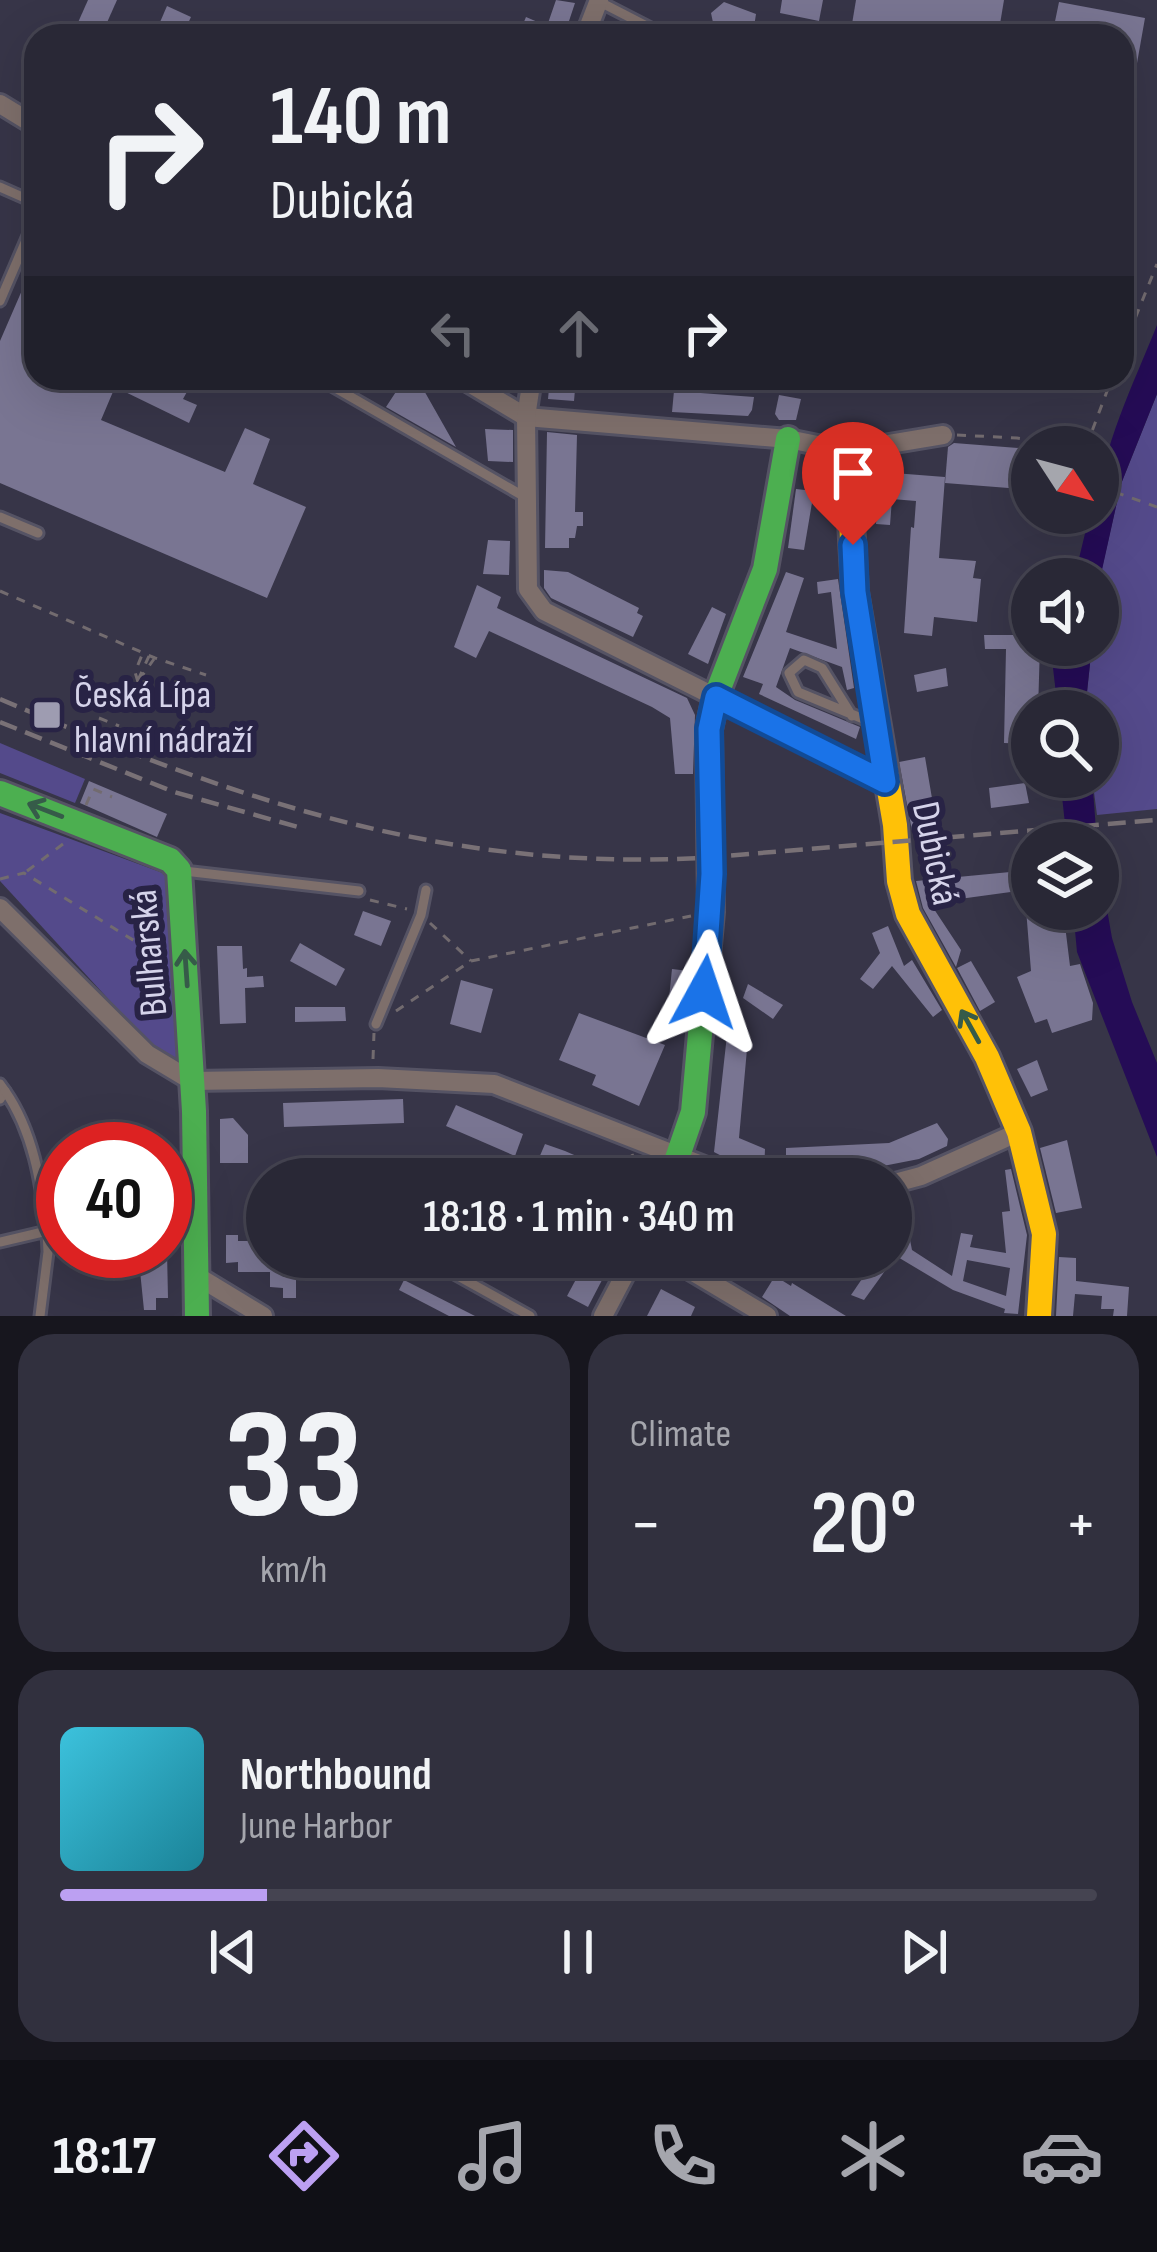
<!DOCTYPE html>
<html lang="en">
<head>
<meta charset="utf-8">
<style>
  body { margin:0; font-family:"Sofia Sans Condensed",sans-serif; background:#31303e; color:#f1f3f6; height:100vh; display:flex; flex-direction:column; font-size:45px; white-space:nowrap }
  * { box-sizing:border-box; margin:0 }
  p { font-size:39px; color:#a5a6ad }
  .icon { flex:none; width:66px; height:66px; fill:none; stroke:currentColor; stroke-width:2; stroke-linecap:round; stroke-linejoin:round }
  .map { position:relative; height:1316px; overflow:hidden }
  .details { display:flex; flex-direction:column; gap:18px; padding:18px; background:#17161e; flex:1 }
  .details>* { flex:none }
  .banner { position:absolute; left:24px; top:24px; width:1110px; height:366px; border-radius:36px; box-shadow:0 12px 48px #0002,0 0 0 3px #454451; background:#292836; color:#f1f3f6; overflow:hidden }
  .needle { width:78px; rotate:126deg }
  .fabs { position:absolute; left:1011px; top:426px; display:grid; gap:24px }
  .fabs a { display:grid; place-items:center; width:108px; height:108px; border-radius:50%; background:#292836; box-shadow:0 12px 48px #0002,0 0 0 3px #454451; font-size:60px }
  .speed { position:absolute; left:36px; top:1122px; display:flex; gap:24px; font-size:60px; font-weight:700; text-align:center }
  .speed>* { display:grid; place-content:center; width:156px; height:156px; border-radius:50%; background:#292836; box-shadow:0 12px 48px #0002,0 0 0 3px #454451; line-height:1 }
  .speed .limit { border:18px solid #d22; background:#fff; color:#111 }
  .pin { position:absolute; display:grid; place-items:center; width:102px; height:102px; color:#fff; margin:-123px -51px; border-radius:50% 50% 50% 0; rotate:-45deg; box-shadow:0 0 12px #0007 }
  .pin .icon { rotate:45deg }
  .me { position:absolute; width:132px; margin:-66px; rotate:5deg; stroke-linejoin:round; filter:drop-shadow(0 0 9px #0008) }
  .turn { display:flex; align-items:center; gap:42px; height:252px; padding:0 48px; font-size:54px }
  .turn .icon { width:156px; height:156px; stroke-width:2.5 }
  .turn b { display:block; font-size:84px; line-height:102px }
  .lanes { display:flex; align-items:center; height:114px; padding:0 48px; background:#0003; justify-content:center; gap:60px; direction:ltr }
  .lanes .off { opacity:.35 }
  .big { font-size:90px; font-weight:600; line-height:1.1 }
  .details .widget { flex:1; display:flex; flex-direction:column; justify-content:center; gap:18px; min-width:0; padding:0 42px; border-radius:36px; background:#31303e }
  .details .dial { align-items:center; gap:0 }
  .dial b { font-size:156px; line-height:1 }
  .song { display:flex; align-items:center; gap:36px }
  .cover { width:144px; height:144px; border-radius:18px; background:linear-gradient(135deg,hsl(190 70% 55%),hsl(190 70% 35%)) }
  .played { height:12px; border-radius:6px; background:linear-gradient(90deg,#bca0f2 20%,#454451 20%) }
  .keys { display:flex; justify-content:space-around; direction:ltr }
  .heat { display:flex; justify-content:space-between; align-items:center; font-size:66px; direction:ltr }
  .details .tiles { flex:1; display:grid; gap:18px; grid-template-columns:1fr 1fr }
  .widget:last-child { grid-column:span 2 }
  .trip { position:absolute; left:246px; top:1158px; width:666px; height:120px; border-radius:60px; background:#292836; box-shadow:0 12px 48px #0002,0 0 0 3px #454451; font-weight:600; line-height:120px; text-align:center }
  .dock { display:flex; height:192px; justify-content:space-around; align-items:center; background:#101016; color:#a5a6ad }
  .dock .icon { width:84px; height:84px }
  .dock .selected { color:#bca0f2 }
  .dock b { font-size:54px; color:#f1f3f6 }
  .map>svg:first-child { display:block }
  .green { fill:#544a8b }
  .water { fill:#250c56 }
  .building { fill:#797592; fill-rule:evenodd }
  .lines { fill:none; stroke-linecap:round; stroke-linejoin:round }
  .lane-casing { stroke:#555364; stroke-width:15 }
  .street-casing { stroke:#555364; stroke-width:24 }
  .fast-casing { stroke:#555364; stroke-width:30 }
  .slow-casing { stroke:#555364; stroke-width:30 }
  .path { stroke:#726b6f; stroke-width:3; stroke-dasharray:9 9; stroke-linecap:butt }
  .lane { stroke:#7e6f6b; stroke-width:9 }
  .street { stroke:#7e6f6b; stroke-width:18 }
  .fast { stroke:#4caf50; stroke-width:24 }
  .slow { stroke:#ffc107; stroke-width:24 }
  .rail { stroke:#797176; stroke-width:4.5; stroke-dasharray:18 9; stroke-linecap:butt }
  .oneway { stroke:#365b49 }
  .route-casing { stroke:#114b97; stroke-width:30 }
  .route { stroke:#1a73e8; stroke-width:21 }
  .poi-dot { fill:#9e9cb1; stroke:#282345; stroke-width:4.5 }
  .labels { text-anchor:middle; stroke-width:12; stroke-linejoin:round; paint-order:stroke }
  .poi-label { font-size:39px; fill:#d5d3ea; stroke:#282345; text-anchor:start }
  .street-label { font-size:39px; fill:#d5d3ea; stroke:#282345 }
</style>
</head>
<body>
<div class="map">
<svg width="1157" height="1316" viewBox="0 0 1157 1316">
  <rect width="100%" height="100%" fill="#373548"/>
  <!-- green -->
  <g class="green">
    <path d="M1157,394V809L1097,815L1092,777H1098V711H1085L1092,645H1098V586L1121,484Z"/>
    <path d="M0,743L85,779L75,803L0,773Z"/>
    <path d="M0,813L171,876L181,1060L156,1051L0,881Z"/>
  </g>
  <!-- water -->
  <g class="water">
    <path d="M1157,325V394L1121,484L1098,588V579H1074L1090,513H1098C1098,454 1135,381 1157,325Z"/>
    <path d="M1058,645H1092L1085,711H1058L1053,668Z"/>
    <path d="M1060,777H1092L1097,843H1067Z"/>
    <path d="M1098,858L1112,938L1132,1002L1157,1063V1157L1077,952L1073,909H1098Z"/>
  </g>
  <!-- building -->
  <g class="building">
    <path d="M88,0H117L101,36H72Z"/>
    <path d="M556,0L575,3L565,33L571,36H518L526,17L547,26Z"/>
    <path d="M782,0H823L819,21L780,13Z"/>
    <path d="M856,0H1004L998,36H884L851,30Z"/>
    <path d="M724,2L756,14L754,27L745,26L734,36L715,32L711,13Z"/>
    <path d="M1059,2L1145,18L1128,114H1122V36H1052Z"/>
    <path d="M167,6L191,17L182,36H154Z"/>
    <path d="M36,258V378H127L160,392L165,379L188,390L183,399L197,405L189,423L115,387L101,420L225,472L245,428L270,439L253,484L306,507L267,598L0,483V341Z"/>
    <path d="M405,378H438L429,391L422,387L456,447L386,407Z"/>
    <path d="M550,378H576L574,401L548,399Z"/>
    <path d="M674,391L754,397L752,410L748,416L672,412Z"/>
    <path d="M779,395L801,399L796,420H779L775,414Z"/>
    <path d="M485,429L513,430V462L488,461Z"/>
    <path d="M547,432L577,435L575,512H583V526H577L575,538H569V548H545Z"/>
    <path d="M954,443L1032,449V490L945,483L948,447Z"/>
    <path d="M881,472L945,477L939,558L976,561L973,578L981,579L977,622L934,617L932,636L904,633L911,527L914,528L916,501L892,499L890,525L876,524Z"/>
    <path d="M796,489L814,491L804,550L788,548Z"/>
    <path d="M488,540L510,541L509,575L483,574Z"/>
    <path d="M544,570L568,572L639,608L637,613L643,616L633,637L551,598L544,588Z"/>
    <path d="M786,572L804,578L786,632L837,649L831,592L818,594L817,582L838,579L854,688L847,690L842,667L790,648L776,687L795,700L860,727L856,739L759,694L763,684L743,677Z"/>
    <path d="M477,585L501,597L497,608L687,698L695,715L693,774H675L670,718L652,707L489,631L476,658L454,647Z"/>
    <path d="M712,607L726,614L708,664L688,654Z"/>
    <path d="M984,635H1032V645H1040L1038,711H1032V744L1004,743L1006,649H985Z"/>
    <path d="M946,668L948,686L917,692L914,675Z"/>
    <path d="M925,757L935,816L930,817L932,828L912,831L899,762Z"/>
    <path d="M89,781L167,814L157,837L80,803Z"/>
    <path d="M1025,783L1029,803L991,808L989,788Z"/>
    <path d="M1032,870V889L930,903L961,950L956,967L923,908L916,881Z"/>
    <path d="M1026,909H1063L1070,966L1080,964L1093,1003L1092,1020L1052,1033L1047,1019L1035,1023L1017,977L1031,971Z"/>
    <path d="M363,911L391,921L381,946L354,935Z"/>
    <path d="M888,926L904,966L912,960L942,1010L933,1017L892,966L873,989L860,979L880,953L872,933Z"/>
    <path d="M300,943L345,969L336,986L290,961Z"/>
    <path d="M217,946H242L243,969L247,968V977L263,976L264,987L245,988L246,1023L220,1024Z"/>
    <path d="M971,961L995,1002L980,1011L957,968Z"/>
    <path d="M672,969L689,971L683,1031L666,1028Z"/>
    <path d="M461,980L493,989L481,1033L450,1024Z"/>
    <path d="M748,984L783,1005L773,1019L743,998Z"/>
    <path d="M295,1007H345L346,1021L295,1022Z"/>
    <path d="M579,1013L665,1045L639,1106L592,1085L596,1075L559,1060Z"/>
    <path d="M727,1035L748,1038L739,1138L765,1149L764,1173H754L714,1152Z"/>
    <path d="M1037,1060L1048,1090L1031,1097L1017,1069Z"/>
    <path d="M403,1099L404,1123L284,1127L283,1103Z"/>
    <path d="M456,1105L523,1134L515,1156L446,1126Z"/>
    <path d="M233,1118L248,1135V1163H220V1119Z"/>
    <path d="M937,1123L948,1139L947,1146L919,1159L842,1174H786V1148L889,1143Z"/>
    <path d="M1067,1140L1082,1208L1056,1213L1040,1148Z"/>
    <path d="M545,1144L565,1151L629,1179H571L556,1173L553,1179H530Z"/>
    <path d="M389,1167V1179H319V1169Z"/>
    <path d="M1011,1169L1027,1235L1018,1314L1004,1313L1005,1309L953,1290L891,1253V1210L904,1209L912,1250L952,1276L961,1233L973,1235L970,1247L1006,1253L1002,1212L1010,1211L1005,1170ZM967,1260L1010,1268L1006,1296L963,1281Z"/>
    <path d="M226,1235H238V1241H267V1257H296V1298H283V1288L270,1287V1272H238V1262L226,1263Z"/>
    <path d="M138,1251H167L168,1298H156V1310H144Z"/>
    <path d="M588,1257H614L588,1307L567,1296Z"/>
    <path d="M710,1257H741L738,1263L744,1266L735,1281L706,1264Z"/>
    <path d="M877,1257H895L864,1300L851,1295Z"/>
    <path d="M1059,1257L1076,1258V1281L1129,1287L1127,1316H1113L1114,1309H1101L1102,1296L1075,1294L1073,1316H1056Z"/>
    <path d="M775,1276L791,1286L792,1283L846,1316H790L762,1297Z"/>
    <path d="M404,1280L475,1316H449L399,1290Z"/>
    <path d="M661,1289L695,1307L691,1316H647Z"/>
  </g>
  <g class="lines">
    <defs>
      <g id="lane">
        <path d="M598,1L666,36"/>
        <path d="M0,187L36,203"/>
        <path d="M0,301L36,217"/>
        <path d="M318,378L525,497"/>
        <path d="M0,517L38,533"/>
        <path d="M852,716L822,668L804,660L789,673L798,692L873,723"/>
        <path d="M184,871L359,891"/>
        <path d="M376,1024L421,915L426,890"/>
        <path d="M0,1084L5,1091L0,1099"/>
        <path d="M5,1091C33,1131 41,1182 47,1231"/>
        <path d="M0,1242L47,1231L48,1252L40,1316"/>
        <path d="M440,1266L530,1316"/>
      </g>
      <g id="street">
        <path d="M585,36L599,0"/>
        <path d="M0,104L36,126"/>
        <path d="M461,378L526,417L788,439L847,451L943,435"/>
        <path d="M532,378L526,417L528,589L544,611L885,782"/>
        <path d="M0,908L147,1054L192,1081L378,1078L494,1084L737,1179"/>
        <path d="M891,1184L921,1176L1019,1132"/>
        <path d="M668,1257L767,1316"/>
        <path d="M197,1276L263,1316"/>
        <path d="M603,1316L634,1257"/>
      </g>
      <g id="fast">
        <path d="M0,793L170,860L179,870L194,1111L197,1316"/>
        <path d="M670,1179L693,1112L711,912L709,729L716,696L765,569L788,439"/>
      </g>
      <path id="slow" d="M847,451L855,592L895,825L899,881L908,914L987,1057L1019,1132L1044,1234L1039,1316"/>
    </defs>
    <!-- lane casing -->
    <use href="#lane" class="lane-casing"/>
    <!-- street casing -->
    <use href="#street" class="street-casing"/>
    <!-- fast casing -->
    <use href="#fast" class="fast-casing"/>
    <!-- slow casing -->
    <use href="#slow" class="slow-casing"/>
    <!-- path -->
    <g class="path">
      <path d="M1122,351L1157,264"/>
      <path d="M957,435L1017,438L1073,447"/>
      <path d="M1086,447L1112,378"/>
      <path d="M1098,486L1157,507"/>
      <path d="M0,591L155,658L206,675"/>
      <path d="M138,680L149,656"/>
      <path d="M139,680L154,659"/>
      <path d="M138,682L135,672L142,655"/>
      <path d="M99,718L119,726"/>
      <path d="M85,746L107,755"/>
      <path d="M86,805L93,789L112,797"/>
      <path d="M27,871L67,841"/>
      <path d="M0,879L24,873L151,951L165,969"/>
      <path d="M370,900L407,909"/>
      <path d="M430,923L471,961"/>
      <path d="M396,1011L471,961L691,916"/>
      <path d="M373,1059L374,1033"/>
      <path d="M632,1154L642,1179"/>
    </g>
    <!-- lane -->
    <use href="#lane" class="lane"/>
    <!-- street -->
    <use href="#street" class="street"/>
    <!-- fast -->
    <use href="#fast" class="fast"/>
    <!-- slow -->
    <use href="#slow" class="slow"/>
    <!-- rail -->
    <g class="rail">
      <path d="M0,699C235,799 440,871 700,858L1157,820"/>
      <path d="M0,722L174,792L305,829"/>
    </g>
  </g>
  <!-- one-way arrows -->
  <defs><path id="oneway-shaft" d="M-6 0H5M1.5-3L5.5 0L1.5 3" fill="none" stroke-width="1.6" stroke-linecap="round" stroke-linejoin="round" transform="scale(3)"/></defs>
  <g class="oneway">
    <use href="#oneway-shaft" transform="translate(45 810) rotate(-159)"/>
    <use href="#oneway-shaft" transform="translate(186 968) rotate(-94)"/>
    <use href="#oneway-shaft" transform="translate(970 1026) rotate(-119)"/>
  </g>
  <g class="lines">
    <defs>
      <path id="route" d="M704,992L712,874L709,729L716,697L885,782L855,592L853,545"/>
    </defs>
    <!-- route casing -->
    <use href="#route" class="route-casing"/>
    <!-- route -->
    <use href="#route" class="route"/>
  </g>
  <!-- markers -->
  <rect class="poi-dot" x="32" y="700" width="30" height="30" rx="6"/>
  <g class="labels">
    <!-- poi labels -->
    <g class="poi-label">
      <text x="74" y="707">Česká Lípa<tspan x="74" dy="45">hlavní nádraží</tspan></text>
    </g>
    <!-- street labels -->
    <g class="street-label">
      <text transform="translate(937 853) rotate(78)" y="14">Dubická</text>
      <text transform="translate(147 953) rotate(-95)" y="14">Bulharská</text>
    </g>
  </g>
</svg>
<div class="fabs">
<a><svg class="needle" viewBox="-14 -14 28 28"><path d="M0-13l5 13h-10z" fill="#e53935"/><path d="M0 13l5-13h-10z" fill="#a5a6ad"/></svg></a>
<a><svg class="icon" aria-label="sound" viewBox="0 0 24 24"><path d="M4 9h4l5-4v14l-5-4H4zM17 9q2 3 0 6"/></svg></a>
<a><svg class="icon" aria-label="search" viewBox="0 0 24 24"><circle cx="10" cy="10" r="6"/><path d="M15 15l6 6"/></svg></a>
<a><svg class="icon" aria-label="layers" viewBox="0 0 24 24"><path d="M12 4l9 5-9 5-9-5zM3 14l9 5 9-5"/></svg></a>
</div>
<div class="speed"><div class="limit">40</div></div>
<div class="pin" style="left:853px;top:545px;background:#d93025"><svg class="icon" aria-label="arrive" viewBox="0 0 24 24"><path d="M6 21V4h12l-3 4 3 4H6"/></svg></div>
<svg class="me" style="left:704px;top:992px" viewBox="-20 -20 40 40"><path d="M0-17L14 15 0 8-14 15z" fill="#1a73e8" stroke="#fff" stroke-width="4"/></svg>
<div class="trip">18:18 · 1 min · 340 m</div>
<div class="banner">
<div class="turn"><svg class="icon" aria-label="right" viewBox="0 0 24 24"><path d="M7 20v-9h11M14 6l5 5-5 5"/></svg><div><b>140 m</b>Dubická</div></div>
<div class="lanes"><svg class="icon off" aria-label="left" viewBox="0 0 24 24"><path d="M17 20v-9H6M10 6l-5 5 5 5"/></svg><svg class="icon off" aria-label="ahead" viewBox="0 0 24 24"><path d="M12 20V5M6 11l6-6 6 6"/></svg><svg class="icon" aria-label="right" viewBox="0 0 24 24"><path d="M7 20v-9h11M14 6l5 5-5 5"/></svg></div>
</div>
</div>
<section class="details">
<div class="tiles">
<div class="widget dial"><b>33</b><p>km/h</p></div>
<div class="widget"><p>Climate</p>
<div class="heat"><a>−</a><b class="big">20°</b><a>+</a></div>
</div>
<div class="widget">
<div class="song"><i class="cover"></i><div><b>Northbound</b><p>June Harbor</p></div></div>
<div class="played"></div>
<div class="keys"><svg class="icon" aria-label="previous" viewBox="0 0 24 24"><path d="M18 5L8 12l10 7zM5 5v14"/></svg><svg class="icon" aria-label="pause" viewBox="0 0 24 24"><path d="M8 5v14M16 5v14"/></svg><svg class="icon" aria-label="next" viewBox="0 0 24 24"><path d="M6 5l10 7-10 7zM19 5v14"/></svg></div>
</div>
</div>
</section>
<nav class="dock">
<b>18:17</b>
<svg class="icon selected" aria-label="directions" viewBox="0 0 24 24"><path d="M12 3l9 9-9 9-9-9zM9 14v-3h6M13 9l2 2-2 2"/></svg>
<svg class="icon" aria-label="music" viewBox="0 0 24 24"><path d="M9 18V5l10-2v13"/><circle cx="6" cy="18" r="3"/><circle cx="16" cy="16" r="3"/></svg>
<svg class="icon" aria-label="phone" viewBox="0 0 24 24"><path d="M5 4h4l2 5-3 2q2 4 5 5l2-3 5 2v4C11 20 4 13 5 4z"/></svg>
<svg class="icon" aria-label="climate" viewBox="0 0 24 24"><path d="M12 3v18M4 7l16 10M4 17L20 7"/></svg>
<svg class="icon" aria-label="car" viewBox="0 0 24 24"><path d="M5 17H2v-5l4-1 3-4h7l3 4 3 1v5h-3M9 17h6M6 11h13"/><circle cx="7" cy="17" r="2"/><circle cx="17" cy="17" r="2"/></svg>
</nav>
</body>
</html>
